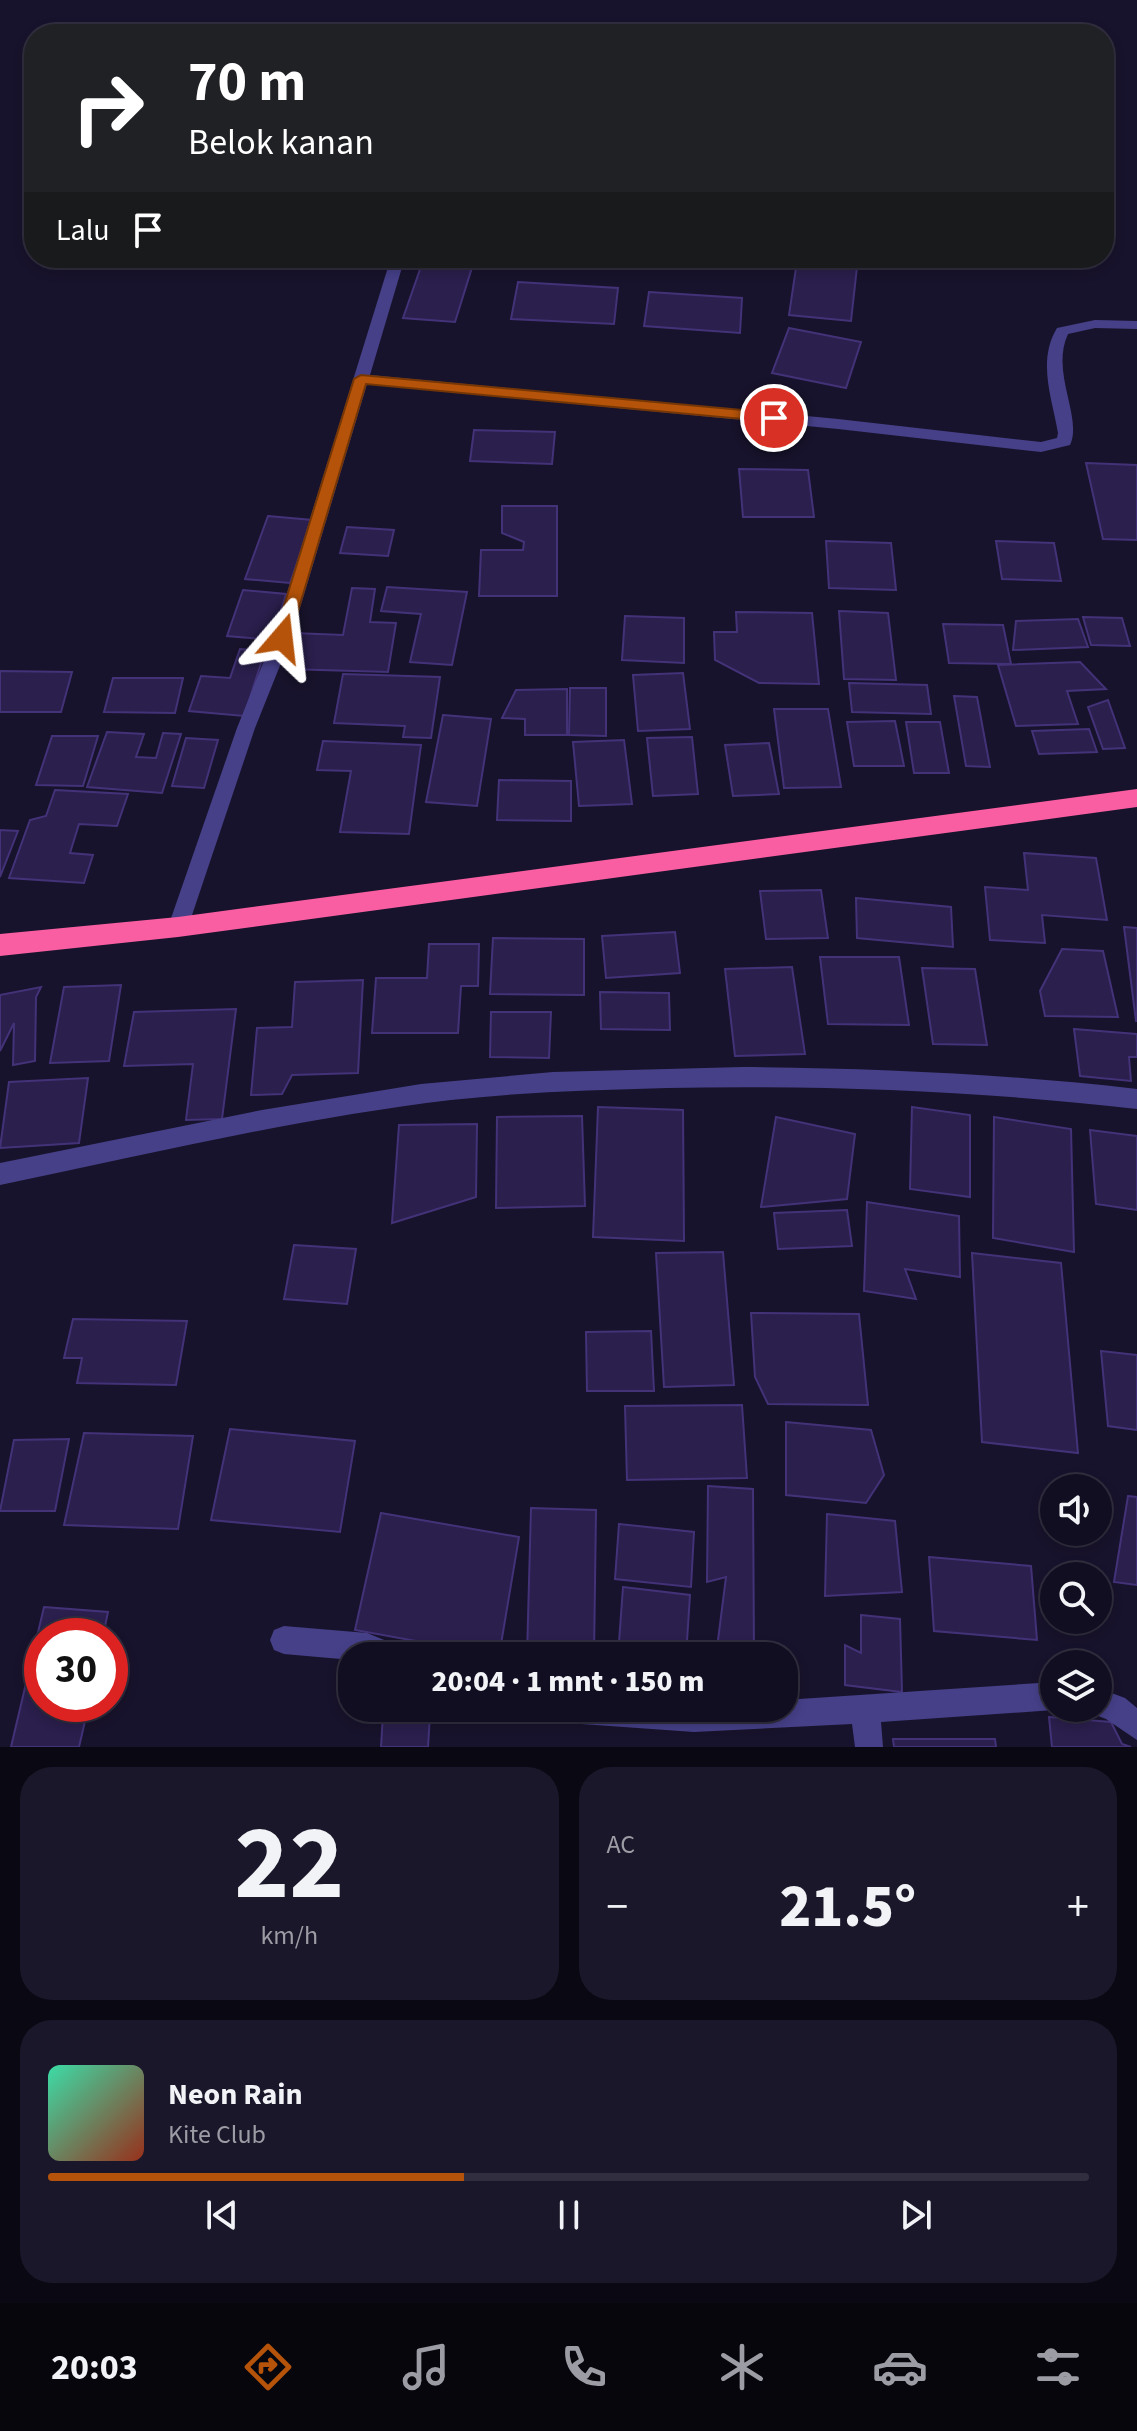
<!DOCTYPE html>
<html lang="id">
<head>
<meta charset="utf-8">
<style>
  body { margin:0; font-family:"Source Sans 3",sans-serif; background:#1b172a; color:#f1f3f6; height:100vh; display:flex; flex-direction:column; font-size:30px; white-space:nowrap }
  * { box-sizing:border-box; margin:0 }
  p { font-size:26px; color:#9c9ca5 }
  .icon { flex:none; width:44px; height:44px; fill:none; stroke:currentColor; stroke-width:2; stroke-linecap:round; stroke-linejoin:round }
  .map { position:relative; height:1747px; overflow:hidden }
  .panel { display:flex; flex-direction:column; gap:20px; padding:20px; background:#0a0812; flex:1 }
  .panel>* { flex:none }
  .banner { position:absolute; left:24px; top:24px; width:1090px; height:244px; border-radius:32px; box-shadow:0 4px 12px #0003,0 0 0 2px #312e3f; background:#202124; color:#fff; overflow:hidden }
  .controls { position:absolute; left:1040px; top:1474px; display:grid; gap:16px }
  .controls a { display:grid; place-items:center; width:72px; height:72px; border-radius:50%; background:#120e21; box-shadow:0 4px 12px #0003,0 0 0 2px #312e3f; font-size:40px }
  .speed { position:absolute; left:24px; top:1618px; display:flex; gap:16px; font-size:40px; font-weight:700; text-align:center }
  .speed>* { display:grid; place-content:center; width:104px; height:104px; border-radius:50%; background:#120e21; box-shadow:0 4px 12px #0003,0 0 0 2px #312e3f; line-height:1 }
  .speed .limit { border:12px solid #d22; background:#fff; color:#111 }
  .pin { position:absolute; display:grid; place-items:center; width:68px; height:68px; color:#fff; margin:-34px; border:4px solid #fff; border-radius:50%; box-shadow:0 2px 8px #0007 }
  .me { position:absolute; width:88px; margin:-44px; rotate:17deg; stroke-linejoin:round; filter:drop-shadow(0 0 6px #0008) }
  .turn { display:flex; align-items:center; gap:28px; height:168px; padding:0 32px; font-size:36px }
  .turn .icon { width:104px; height:104px; stroke-width:2.5 }
  .turn b { display:block; font-size:56px; line-height:68px }
  .then { display:flex; align-items:center; height:76px; padding:0 32px; background:#0003; gap:16px; font-size:30px }
  .big { font-size:60px; font-weight:800; line-height:1.1 }
  .panel .widget { flex:1; display:flex; flex-direction:column; justify-content:center; gap:12px; min-width:0; padding:0 28px; border-radius:32px; background:#1b172a }
  .panel .dial { align-items:center; gap:0 }
  .dial b { font-size:104px; line-height:1 }
  .song { display:flex; align-items:center; gap:24px }
  .cover { width:96px; height:96px; border-radius:12px; background:linear-gradient(135deg,hsl(160 70% 55%),hsl(10 70% 35%)) }
  .played { height:8px; border-radius:4px; background:linear-gradient(90deg,#b45309 40%,#312e3f 40%) }
  .keys { display:flex; justify-content:space-around; direction:ltr }
  .heat { display:flex; justify-content:space-between; align-items:center; font-size:44px; direction:ltr }
  .panel .tiles { flex:1; display:grid; gap:20px; grid-template-columns:1fr 1fr }
  .widget:last-child { grid-column:span 2 }
  .trip { position:absolute; left:338px; top:1642px; width:460px; height:80px; border-radius:32px; background:#120e21; box-shadow:0 4px 12px #0003,0 0 0 2px #312e3f; font-weight:800; line-height:80px; text-align:center }
  .tab-bar { display:flex; height:128px; justify-content:space-around; align-items:center; background:#07060d; color:#9c9ca5 }
  .tab-bar .icon { width:56px; height:56px }
  .tab-bar .on { color:#b45309 }
  .tab-bar b { font-size:36px; color:#f1f3f6 }
  .map>svg:first-child { display:block }
  .building { fill:#2a1f4d; stroke:#433278; stroke-width:2 }
  .lines { fill:none; stroke-linecap:round; stroke-linejoin:round }
  .street { fill:#464089; fill-rule:evenodd }
  .highway { fill:#fa5ea2; fill-rule:evenodd }
  .route { fill:#b45309; stroke:#753606; stroke-width:2 }
</style>
</head>
<body>
<div class="map">
<svg width="1137" height="1747" viewBox="0 0 1137 1747">
  <rect width="100%" height="100%" fill="#18132c"/>
  <!-- building -->
  <g class="building">
    <path d="M424,258H475L455,322L403,318Z"/>
    <path d="M797,261L857,267L851,321L789,315Z"/>
    <path d="M518,282L618,288L614,324L511,319Z"/>
    <path d="M649,292L742,298L740,333L644,326Z"/>
    <path d="M789,328L861,342L846,388L772,373Z"/>
    <path d="M474,430L555,432L552,464L470,461Z"/>
    <path d="M1086,463L1137,465V540L1103,539Z"/>
    <path d="M739,469L808,470L814,517H743Z"/>
    <path d="M502,506H557V596H479L481,550H523L524,542L502,533Z"/>
    <path d="M268,516L312,520L290,583L245,579Z"/>
    <path d="M347,527L394,530L388,556L340,553Z"/>
    <path d="M826,541L891,543L896,590L829,588Z"/>
    <path d="M996,541L1054,543L1061,581L1002,579Z"/>
    <path d="M387,587L467,592L452,665L410,662L421,614L381,611Z"/>
    <path d="M352,588L375,589L370,622L396,623L388,672L287,669L294,633L343,635Z"/>
    <path d="M243,590L286,594L272,640L227,636Z"/>
    <path d="M839,611L888,613L896,680L844,679Z"/>
    <path d="M736,612L812,613L819,684L759,683L715,660L714,632H737Z"/>
    <path d="M625,616L684,618V663L622,660Z"/>
    <path d="M1083,617L1122,618L1130,646L1091,645Z"/>
    <path d="M1078,619L1088,647L1013,650L1016,621Z"/>
    <path d="M943,624L1003,625L1011,664L949,663Z"/>
    <path d="M240,649L265,651L244,716L189,711L201,676L230,678Z"/>
    <path d="M1080,662L1106,689L1067,691L1078,724L1016,726L998,665Z"/>
    <path d="M0,671L72,672L61,712H0Z"/>
    <path d="M683,673L690,729L638,731L633,675Z"/>
    <path d="M343,674L440,677L431,738L403,737L405,726L334,723Z"/>
    <path d="M113,678H183L175,713L104,712Z"/>
    <path d="M849,683L927,685L931,714L852,712Z"/>
    <path d="M570,688H606V736L569,735Z"/>
    <path d="M567,689V735H525V719L502,718L516,690Z"/>
    <path d="M954,696L977,697L990,767L966,766Z"/>
    <path d="M1108,700L1125,748L1103,749L1088,707Z"/>
    <path d="M774,709H828L841,787L784,788Z"/>
    <path d="M443,715L491,719L477,806L426,802Z"/>
    <path d="M895,721L904,766H854L847,722Z"/>
    <path d="M906,722H940L949,773H914Z"/>
    <path d="M1089,729L1097,752L1039,754L1032,731Z"/>
    <path d="M107,732L144,734L136,757L156,758L163,733L181,734L162,793L87,787Z"/>
    <path d="M52,736H98L83,786L36,785Z"/>
    <path d="M692,737L698,794L653,796L647,738Z"/>
    <path d="M186,738L218,740L204,788L172,786Z"/>
    <path d="M624,740L632,804L579,806L573,742Z"/>
    <path d="M323,741L421,745L409,834L340,832L351,771L317,770Z"/>
    <path d="M769,743L779,794L733,796L725,745Z"/>
    <path d="M499,780L571,781V821L497,820Z"/>
    <path d="M55,790L128,794L117,826L79,824L70,853L93,855L84,883L9,878L30,820L46,816Z"/>
    <path d="M0,830L18,831L0,877Z"/>
    <path d="M1024,853L1096,858L1107,920L1042,915L1045,943L990,940L985,887L1028,890Z"/>
    <path d="M821,890L828,938L766,939L760,891Z"/>
    <path d="M856,898L951,907L953,947L857,938Z"/>
    <path d="M1124,927L1137,928V1021H1136Z"/>
    <path d="M675,932L680,973L606,978L602,936Z"/>
    <path d="M493,938L584,939V995L490,994Z"/>
    <path d="M429,944H479L478,986H461L458,1033H372L376,978H427Z"/>
    <path d="M1062,949L1103,951L1118,1017L1045,1016L1040,991Z"/>
    <path d="M820,957H899L909,1025L828,1024Z"/>
    <path d="M792,967L805,1054L735,1056L725,969Z"/>
    <path d="M922,968L975,969L987,1045L933,1044Z"/>
    <path d="M363,980L358,1073L292,1075L282,1094L251,1095L257,1028L292,1027L295,982Z"/>
    <path d="M121,985L109,1061L50,1063L64,987Z"/>
    <path d="M41,987L36,997L35,1061L13,1065L14,1023L0,1051V995Z"/>
    <path d="M600,992L669,993L670,1030L601,1029Z"/>
    <path d="M236,1009L222,1119L186,1120L193,1064L124,1066L134,1012Z"/>
    <path d="M491,1012H551L549,1058L490,1057Z"/>
    <path d="M1074,1029L1137,1034V1057H1129L1131,1081L1080,1076Z"/>
    <path d="M88,1078L79,1143L0,1148L9,1082Z"/>
    <path d="M598,1107L683,1110L684,1241L593,1237Z"/>
    <path d="M912,1107L970,1115V1197L910,1189Z"/>
    <path d="M582,1116L585,1206L496,1208L497,1117Z"/>
    <path d="M776,1117L855,1134L847,1199L761,1207Z"/>
    <path d="M994,1117L1071,1129L1074,1252L993,1238Z"/>
    <path d="M477,1124L476,1197L392,1223L399,1125Z"/>
    <path d="M1090,1130L1137,1136V1210L1096,1204Z"/>
    <path d="M867,1202L959,1216L960,1277L905,1269L916,1299L864,1291Z"/>
    <path d="M847,1210L852,1246L778,1249L774,1213Z"/>
    <path d="M294,1245L356,1249L347,1304L284,1299Z"/>
    <path d="M723,1252L734,1385L664,1387L656,1253Z"/>
    <path d="M972,1253L1061,1263L1078,1453L982,1442Z"/>
    <path d="M751,1313L859,1314L868,1405L768,1404L755,1377Z"/>
    <path d="M73,1319L187,1321L176,1385L77,1383L82,1358H64Z"/>
    <path d="M651,1331L654,1391H587L586,1332Z"/>
    <path d="M1101,1351L1137,1355V1430L1108,1426Z"/>
    <path d="M742,1405L747,1478L627,1480L625,1406Z"/>
    <path d="M786,1422L871,1430L884,1475L866,1503L786,1495Z"/>
    <path d="M230,1429L355,1441L340,1532L211,1520Z"/>
    <path d="M84,1433L193,1436L178,1529L64,1525Z"/>
    <path d="M69,1439L55,1511H0L14,1440Z"/>
    <path d="M708,1486L753,1489L754,1656H716L726,1577L707,1582Z"/>
    <path d="M1128,1496L1137,1497V1585L1114,1582Z"/>
    <path d="M531,1508L596,1510L594,1656H527Z"/>
    <path d="M381,1513L519,1537L499,1656L355,1630Z"/>
    <path d="M827,1514L895,1521L902,1592L825,1596Z"/>
    <path d="M619,1524L694,1532L691,1587L615,1579Z"/>
    <path d="M929,1557L1031,1566L1037,1640L934,1631Z"/>
    <path d="M623,1587L690,1595L686,1656H618Z"/>
    <path d="M44,1607L108,1612L103,1636H42V1704H89L79,1747H11Z"/>
    <path d="M861,1615L900,1619L902,1692L845,1685V1645L861,1653Z"/>
    <path d="M383,1714L430,1715L428,1747H381Z"/>
    <path d="M1049,1717L1111,1722L1122,1744L1131,1747H1052Z"/>
    <path d="M893,1739H995L996,1747H894Z"/>
  </g>
  <g class="lines">
    <!-- street -->
    <g class="street">
      <path d="M396,260L403,264L370,375L838,419L1041,442L1057,438L1058,433C1052,398 1037,361 1057,328L1095,320L1137,321V329L1095,328L1068,334C1050,373 1083,417 1070,445L1041,452L838,429L367,384L291,638L255,728L188,927L185,933L178,936L171,933L168,927L237,728L273,638L389,264Z"/>
      <path d="M743,1067C875,1068 1006,1074 1137,1089V1109C981,1091 824,1085 667,1088C595,1090 522,1092 451,1100C299,1118 149,1154 0,1185V1163L262,1110L421,1084L553,1072Z"/>
      <path d="M284,1626L367,1633L399,1646L403,1656H352V1660L284,1654L274,1650L270,1640L274,1630Z"/>
      <path d="M1054,1682V1708H1059L1054,1710L881,1722L883,1747H855L852,1724L694,1732L553,1722L543,1718L539,1708H784V1700Z"/>
      <path d="M1098,1688L1125,1698L1137,1708V1740L1106,1719L1088,1712L1086,1708H1098Z"/>
    </g>
    <!-- highway -->
    <path class="highway" d="M1137,789V807L178,937L0,956V934L178,917Z"/>
  </g>
  <!-- route -->
  <path class="route" d="M361,375L774,413L781,418L774,422L366,384L290,638L282,644L277,642L274,638L354,379Z"/>
</svg>
<div class="controls">
<a><svg class="icon" aria-label="sound" viewBox="0 0 24 24"><path d="M4 9h4l5-4v14l-5-4H4zM17 9q2 3 0 6"/></svg></a>
<a><svg class="icon" aria-label="search" viewBox="0 0 24 24"><circle cx="10" cy="10" r="6"/><path d="M15 15l6 6"/></svg></a>
<a><svg class="icon" aria-label="layers" viewBox="0 0 24 24"><path d="M12 4l9 5-9 5-9-5zM3 14l9 5 9-5"/></svg></a>
</div>
<div class="speed"><div class="limit">30</div></div>
<div class="pin" style="left:774px;top:418px;background:#d93025"><svg class="icon" aria-label="arrive" viewBox="0 0 24 24"><path d="M6 21V4h12l-3 4 3 4H6"/></svg></div>
<svg class="me" style="left:282px;top:638px" viewBox="-20 -20 40 40"><path d="M0-17L14 15 0 8-14 15z" fill="#b45309" stroke="#fff" stroke-width="4"/></svg>
<div class="trip">20:04 · 1 mnt · 150 m</div>
<div class="banner">
<div class="turn"><svg class="icon" aria-label="right" viewBox="0 0 24 24"><path d="M7 20v-9h11M14 6l5 5-5 5"/></svg><div><b>70 m</b>Belok kanan</div></div>
<div class="then">Lalu<svg class="icon" aria-label="arrive" viewBox="0 0 24 24"><path d="M6 21V4h12l-3 4 3 4H6"/></svg></div>
</div>
</div>
<section class="panel">
<div class="tiles">
<div class="widget dial"><b>22</b><p>km/h</p></div>
<div class="widget"><p>AC</p>
<div class="heat"><a>−</a><b class="big">21.5°</b><a>+</a></div>
</div>
<div class="widget">
<div class="song"><i class="cover"></i><div><b>Neon Rain</b><p>Kite Club</p></div></div>
<div class="played"></div>
<div class="keys"><svg class="icon" aria-label="previous" viewBox="0 0 24 24"><path d="M18 5L8 12l10 7zM5 5v14"/></svg><svg class="icon" aria-label="pause" viewBox="0 0 24 24"><path d="M8 5v14M16 5v14"/></svg><svg class="icon" aria-label="next" viewBox="0 0 24 24"><path d="M6 5l10 7-10 7zM19 5v14"/></svg></div>
</div>
</div>
</section>
<nav class="tab-bar">
<b>20:03</b>
<svg class="icon on" aria-label="directions" viewBox="0 0 24 24"><path d="M12 3l9 9-9 9-9-9zM9 14v-3h6M13 9l2 2-2 2"/></svg>
<svg class="icon" aria-label="music" viewBox="0 0 24 24"><path d="M9 18V5l10-2v13"/><circle cx="6" cy="18" r="3"/><circle cx="16" cy="16" r="3"/></svg>
<svg class="icon" aria-label="phone" viewBox="0 0 24 24"><path d="M5 4h4l2 5-3 2q2 4 5 5l2-3 5 2v4C11 20 4 13 5 4z"/></svg>
<svg class="icon" aria-label="climate" viewBox="0 0 24 24"><path d="M12 3v18M4 7l16 10M4 17L20 7"/></svg>
<svg class="icon" aria-label="car" viewBox="0 0 24 24"><path d="M5 17H2v-5l4-1 3-4h7l3 4 3 1v5h-3M9 17h6M6 11h13"/><circle cx="7" cy="17" r="2"/><circle cx="17" cy="17" r="2"/></svg>
<svg class="icon" aria-label="filters" viewBox="0 0 24 24"><path d="M4 7h16M4 17h16"/><circle cx="9" cy="7" r="2"/><circle cx="15" cy="17" r="2"/></svg>
</nav>
</body>
</html>
